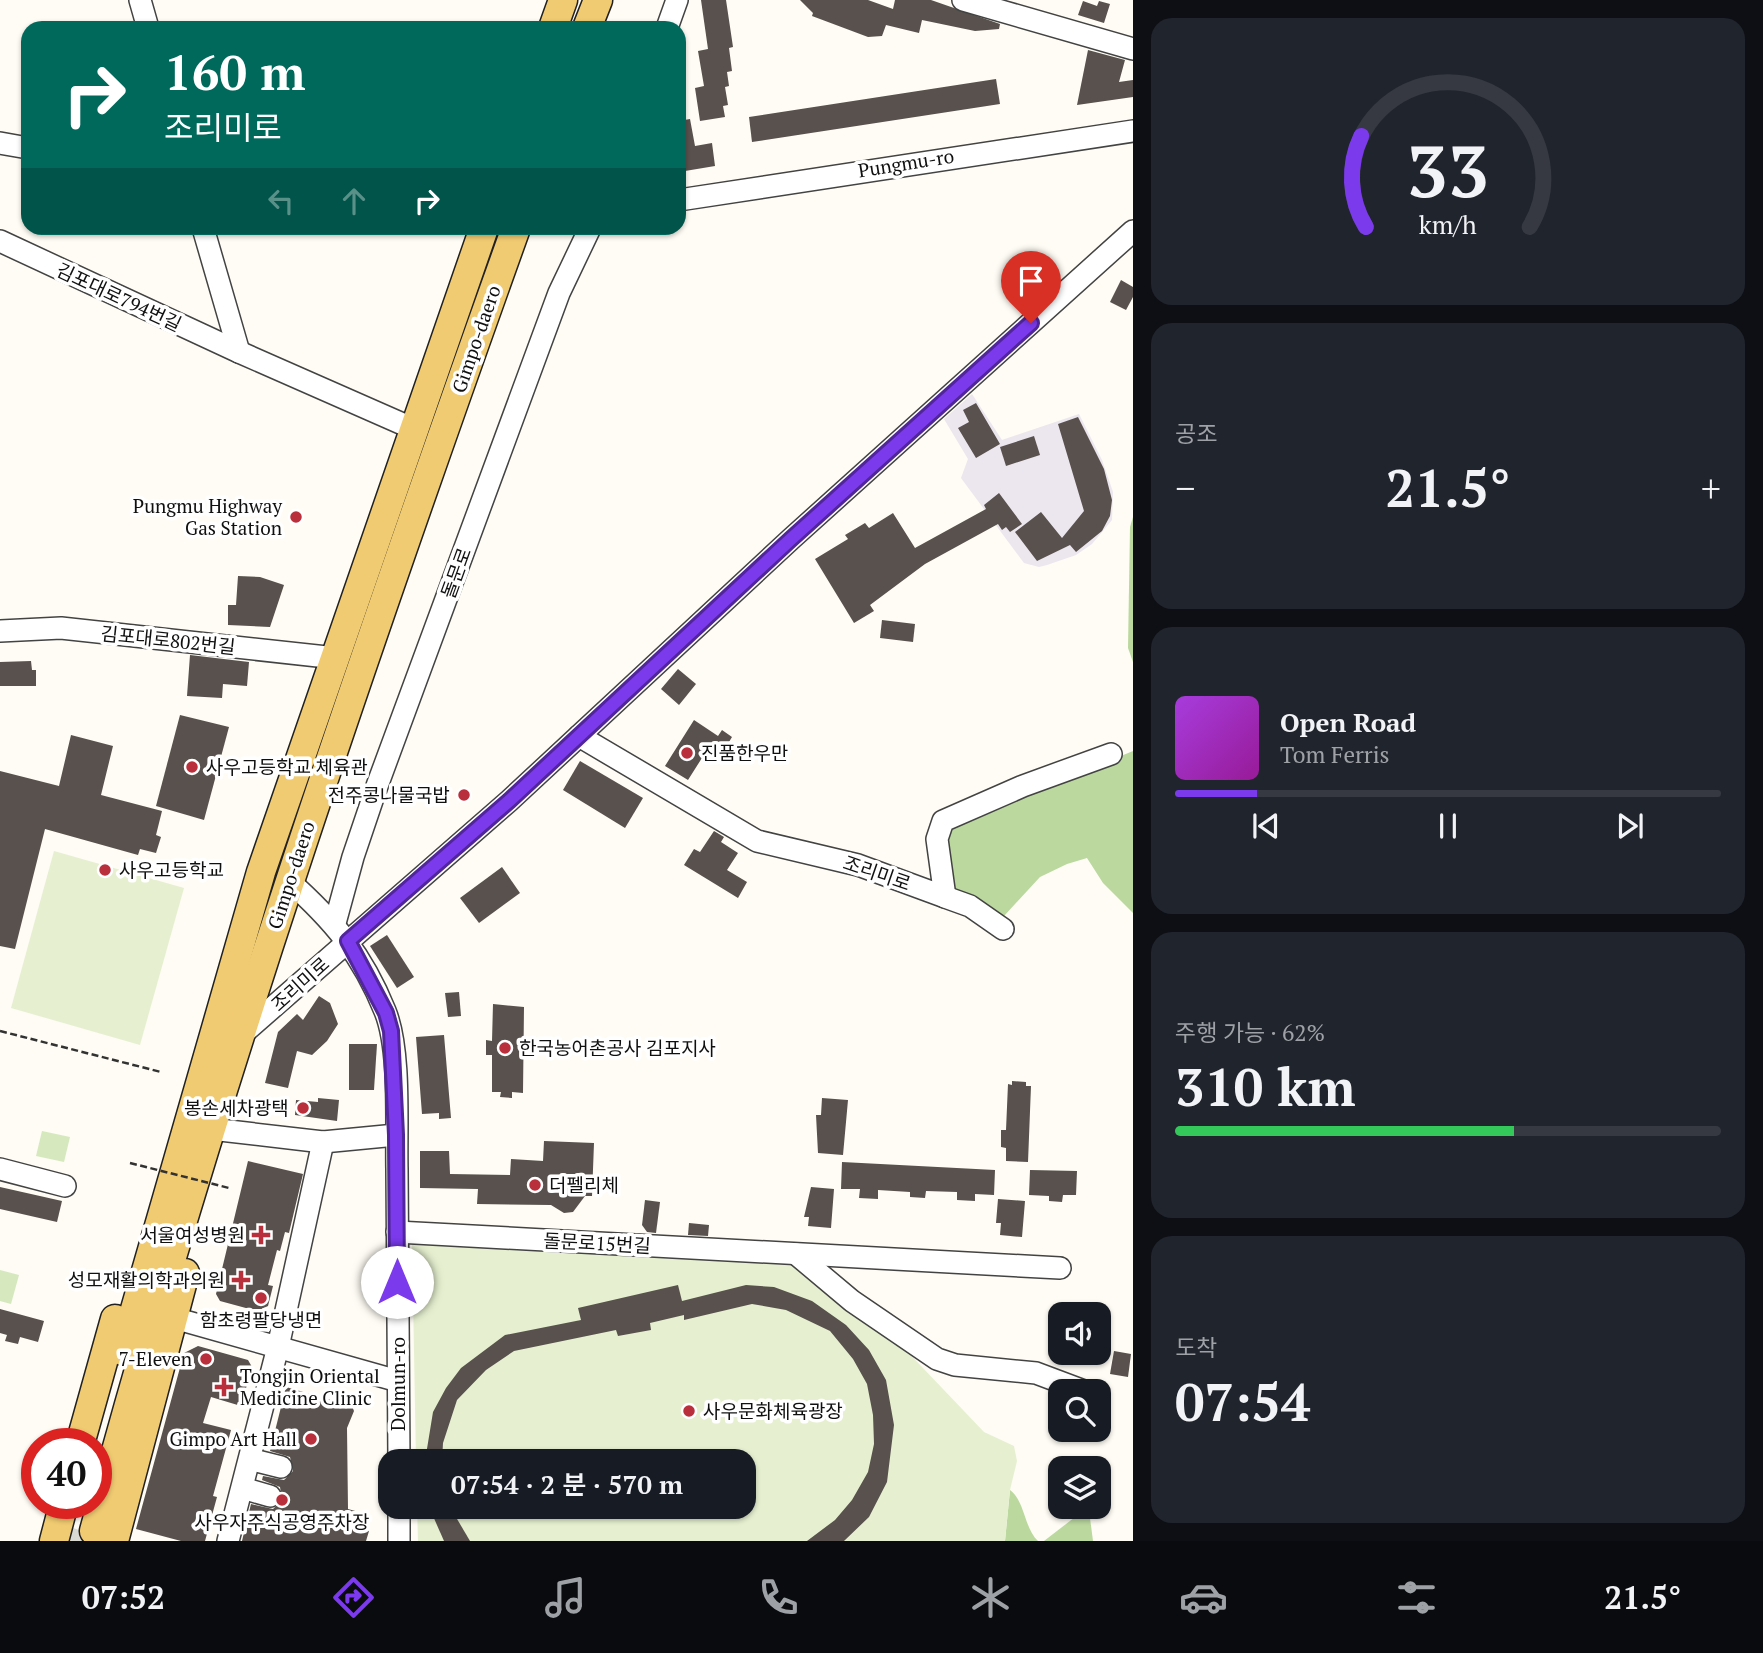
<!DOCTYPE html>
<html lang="ko">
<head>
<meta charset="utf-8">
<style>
  body { margin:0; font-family:"PT Serif","Noto Sans KR",serif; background:#20242c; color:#f1f3f6; height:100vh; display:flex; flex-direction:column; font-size:26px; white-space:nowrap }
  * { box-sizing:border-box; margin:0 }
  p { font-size:23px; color:#9ea1a6 }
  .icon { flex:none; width:38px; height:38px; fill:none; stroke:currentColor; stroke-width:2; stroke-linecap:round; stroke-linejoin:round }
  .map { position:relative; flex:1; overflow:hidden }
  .sheet { display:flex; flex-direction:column; gap:18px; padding:18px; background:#0d0f14; width:630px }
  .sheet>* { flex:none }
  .top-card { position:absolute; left:21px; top:21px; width:665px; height:214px; border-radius:21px; box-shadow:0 2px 5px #0004; background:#00695c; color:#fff; overflow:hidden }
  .fabs { position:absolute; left:1048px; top:1302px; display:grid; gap:14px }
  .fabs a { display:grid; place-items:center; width:63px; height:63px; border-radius:14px; background:#171b24; box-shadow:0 2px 5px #0004; font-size:35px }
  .speed { position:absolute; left:21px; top:1428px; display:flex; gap:14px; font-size:35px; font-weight:700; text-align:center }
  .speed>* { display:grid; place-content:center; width:91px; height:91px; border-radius:50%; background:#171b24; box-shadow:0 2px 5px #0004; line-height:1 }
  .speed .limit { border:10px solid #d22; background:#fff; color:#111 }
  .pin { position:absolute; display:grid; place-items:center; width:60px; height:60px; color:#fff; margin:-72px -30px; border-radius:50% 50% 50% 0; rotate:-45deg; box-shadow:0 0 7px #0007 }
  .pin .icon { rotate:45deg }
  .me { position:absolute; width:77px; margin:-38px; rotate:0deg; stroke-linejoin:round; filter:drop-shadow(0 0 5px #0008) }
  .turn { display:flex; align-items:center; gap:24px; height:147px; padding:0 28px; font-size:32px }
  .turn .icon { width:91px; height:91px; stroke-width:2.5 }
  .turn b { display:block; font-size:49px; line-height:60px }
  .lanes { display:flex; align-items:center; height:66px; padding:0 28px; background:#0003; justify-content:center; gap:35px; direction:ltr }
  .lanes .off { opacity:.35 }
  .big { font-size:52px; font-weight:600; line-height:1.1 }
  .sheet .widget { flex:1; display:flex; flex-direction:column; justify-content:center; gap:10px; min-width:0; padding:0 24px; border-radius:21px; background:#20242c }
  .sheet .dial { align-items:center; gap:0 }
  .dial svg { height:182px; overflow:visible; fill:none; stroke:#363941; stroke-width:7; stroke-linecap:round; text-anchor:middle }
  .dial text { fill:#f1f3f6; stroke:none }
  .song { display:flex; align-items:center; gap:21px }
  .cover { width:84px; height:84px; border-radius:10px; background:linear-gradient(135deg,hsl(280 70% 55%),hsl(300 70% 35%)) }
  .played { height:7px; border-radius:4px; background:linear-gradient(90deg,#7c3aed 15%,#363941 15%) }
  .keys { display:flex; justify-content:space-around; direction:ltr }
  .heat { display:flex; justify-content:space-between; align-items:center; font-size:38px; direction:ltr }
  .charge { height:10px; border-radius:5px; background:linear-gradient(90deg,#34c759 62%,#363941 0) }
  .trip { position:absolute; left:378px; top:1449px; width:378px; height:70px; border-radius:21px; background:#171b24; box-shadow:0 2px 5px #0004; font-weight:600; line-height:70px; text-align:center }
  .menu { display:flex; height:112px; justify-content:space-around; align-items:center; background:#090b0e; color:#9ea1a6 }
  .menu .icon { width:49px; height:49px }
  .menu .current { color:#7c3aed }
  .menu b { font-size:32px; color:#f1f3f6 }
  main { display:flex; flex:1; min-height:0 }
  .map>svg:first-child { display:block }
  .industrial { fill:#ece6ee }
  .green { fill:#d6e8be }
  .forest { fill:#bbd89f }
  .pitch { fill:#e6f0d0 }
  .building { fill:#58514d }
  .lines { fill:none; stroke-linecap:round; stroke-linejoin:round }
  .major-tunnel { stroke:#dad9d2; stroke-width:28; stroke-dasharray:28 14; stroke-linecap:butt }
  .minor-casing { stroke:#434343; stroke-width:24 }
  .major-casing { stroke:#212121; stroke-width:31 }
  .path { stroke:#323232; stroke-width:2.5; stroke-dasharray:7 3.5; stroke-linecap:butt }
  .minor { stroke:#fff; stroke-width:21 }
  .major { stroke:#f1cb72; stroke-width:28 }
  .path-bridge { stroke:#323232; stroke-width:2.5; stroke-dasharray:7 3.5; stroke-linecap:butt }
  .route-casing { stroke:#51269a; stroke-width:18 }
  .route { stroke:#7c3aed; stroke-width:12 }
  .poi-dot { fill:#b92f3c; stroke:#fff; stroke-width:2.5 }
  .labels { text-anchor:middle; stroke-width:7; stroke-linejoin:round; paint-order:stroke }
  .street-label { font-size:19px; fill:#101010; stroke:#fff }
  .poi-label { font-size:19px; fill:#101010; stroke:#fff; text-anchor:end }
</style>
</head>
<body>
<main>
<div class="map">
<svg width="1133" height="1541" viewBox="0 0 1133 1541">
  <rect width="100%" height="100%" fill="#fefcf4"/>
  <!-- industrial -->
  <path class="industrial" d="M972,394L1002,440L1079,414L1102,460L1113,492L1112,520L1092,544L1076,555L1047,565L1039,567L1024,563L961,478L968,459L944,419Z"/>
  <!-- green -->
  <g class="green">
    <path d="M42,1131L70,1137L64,1162L36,1156Z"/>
    <path d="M0,1270L19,1275L11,1304L0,1301Z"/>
  </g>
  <!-- forest -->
  <g class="forest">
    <path d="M1133,517V662L1128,648L1130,527Z"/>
    <path d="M1133,751V913L1103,883L1087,858L1067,864L1040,877L1004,916L953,891L945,829Z"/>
    <path d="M1010,1490C1025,1501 1024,1528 1038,1541H1005Z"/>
    <path d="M1079,1514L1090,1518L1093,1541H1044Z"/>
  </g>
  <!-- pitch -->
  <g class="pitch">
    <path d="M54,851L184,888L140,1045L11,1008Z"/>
    <path d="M412,1241L796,1265L902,1346L984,1432L1014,1446L1017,1461L1010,1490L1005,1541H418L417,1507H744V1461H416Z"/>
  </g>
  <!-- building -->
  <g class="building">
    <path d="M701,0H726L733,47L729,48L732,71L727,72L729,86L725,87L728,105L723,106L725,117L700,121L695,88L704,86L698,51L708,49Z"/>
    <path d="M800,0H868L893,9L895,0H931L1000,24L999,29L975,31L922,20L919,33L886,25L882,36L868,37L812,16L813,13Z"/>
    <path d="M1083,1L1097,6L1099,1L1110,4L1104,23L1078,15Z"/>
    <path d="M1088,50L1125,60L1119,82L1133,80V97L1077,105Z"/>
    <path d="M996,79L1000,104L752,142L749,117Z"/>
    <path d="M690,119L695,146L712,143L715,166L679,172V121Z"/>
    <path d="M1121,280L1133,287V297L1126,310L1110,302Z"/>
    <path d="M976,403L1000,444L976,458L958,428L969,422L963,410Z"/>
    <path d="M1078,417L1104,469L1112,500L1110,516L1102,531L1076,552L1070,545L1037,561L1015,532L1041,512L1062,538L1084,511L1058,424Z"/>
    <path d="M1034,436L1040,455L1006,466L1000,447Z"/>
    <path d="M999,493L1022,524L1010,532L1006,527L1002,530L998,524L925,564L870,605L874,611L854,623L815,559L848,539L845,535L865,523L869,528L893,513L915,548L986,509L984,505Z"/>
    <path d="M238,576L260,577L284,585L270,627L228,625V605H236Z"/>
    <path d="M882,620L915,624L913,642L880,638Z"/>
    <path d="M190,655L249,662L247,686L223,684L222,698L187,696Z"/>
    <path d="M31,661L32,670H36V686H0V662Z"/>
    <path d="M678,669L696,684L679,705L661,689Z"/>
    <path d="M180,715L229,727L204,820L156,806Z"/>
    <path d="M694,720L718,736L722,730L732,737L720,757L707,750L688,780L665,766Z"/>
    <path d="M71,735L113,746L101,795L162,811L156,835L161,837L156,853L140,849L138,855L45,829L15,949L0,946V771L59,786Z"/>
    <path d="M580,761L643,798L625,828L563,790Z"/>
    <path d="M714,831L724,837L721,842L738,853L727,870L747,882L738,898L684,865L694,849L700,852Z"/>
    <path d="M502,867L520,893L479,923L460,898Z"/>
    <path d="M387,935L414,977L397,988L370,946Z"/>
    <path d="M459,992L461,1016L448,1017L445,993Z"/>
    <path d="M319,996L330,1003L338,1024L327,1041L312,1055L297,1051L288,1088L265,1083L278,1032L297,1014L303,1020Z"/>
    <path d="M493,1004L524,1007L523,1093L512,1092V1098L500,1097L501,1092H492V1055H486V1040L492,1041Z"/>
    <path d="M444,1035L451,1118L439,1119V1113L422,1114L416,1037Z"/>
    <path d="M349,1044H377L374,1090H349Z"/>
    <path d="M1012,1081L1026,1082V1086H1031L1028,1162L1006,1161V1148L1001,1147V1130H1006L1008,1084L1012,1085Z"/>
    <path d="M318,1098L339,1100L337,1121L295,1115L296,1100L318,1102Z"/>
    <path d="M822,1098L848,1100L843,1155L818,1153L816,1115H821Z"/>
    <path d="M544,1141L594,1143L592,1196H585L573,1212L564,1213L551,1205L477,1204L478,1189L420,1188V1151H449L450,1174L510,1175L511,1159L543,1161Z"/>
    <path d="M248,1161L303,1174L289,1233L285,1232L280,1251L277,1250L268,1285L273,1286L268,1306L257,1311L220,1301L216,1294Z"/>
    <path d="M842,1162L995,1170L994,1195L975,1194V1201L957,1200V1192L926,1191L925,1198L910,1197V1192L878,1190V1199L859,1198L860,1189H841Z"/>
    <path d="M1030,1170L1077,1171L1076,1195H1063L1062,1202L1049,1201V1196L1029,1195Z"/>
    <path d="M0,1187L62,1201L57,1222L0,1209Z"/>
    <path d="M811,1187L834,1189L831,1228L808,1226L809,1217H804Z"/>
    <path d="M998,1199L1025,1201L1022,1237L1000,1235L1001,1223H996Z"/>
    <path d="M645,1200L660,1202L656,1233L647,1232L642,1225Z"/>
    <path d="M689,1223L709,1225L708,1236L688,1235Z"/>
    <path d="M678,1285L682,1301L746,1285L774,1287L812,1301L846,1325L869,1350L886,1380L894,1425L887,1482L869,1517L844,1541H807L835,1520L852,1500L868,1472L874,1444L873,1415L867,1384L853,1359L830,1331L786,1310L752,1304L684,1320V1315L650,1323L651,1330L618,1336L616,1330L514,1351L486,1370L457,1400L443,1443L442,1461H425L433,1412L446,1388L461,1368L505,1335L581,1320L578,1308Z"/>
    <path d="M0,1309L44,1321L38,1342L20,1337L18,1344L5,1341L7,1335L0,1333Z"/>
    <path d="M198,1346L248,1360L252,1367L241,1406L211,1397L203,1423L231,1430L213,1496L217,1497L205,1541H181L136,1529L184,1353Z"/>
    <path d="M1114,1351L1131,1354L1128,1377L1110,1374Z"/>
    <path d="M286,1387L352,1406L354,1411L347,1428L348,1509L366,1514L362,1529L369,1531L366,1541H242L251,1504L273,1509L282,1500L280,1487L262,1480L263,1476L284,1480L293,1471L290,1457L270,1451Z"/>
    <path d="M429,1507H450L470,1541H444Z"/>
  </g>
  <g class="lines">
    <!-- major-tunnel -->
    <path class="major-tunnel" d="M72,1541L76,1529"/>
    <defs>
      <g id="minor">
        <path d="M140,0L148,28"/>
        <path d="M963,0L1133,49"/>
        <path d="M667,28L677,0"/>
        <path d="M0,143L28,148"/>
        <path d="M679,200L1133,131"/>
        <path d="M203,228L239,352"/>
        <path d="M0,241L239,352L414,429"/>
        <path d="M0,631L61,628L336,658"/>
        <path d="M579,736L757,841L858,865L945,897L937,839L943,821L1023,786L1111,754"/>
        <path d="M288,880C333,920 362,954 385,1011C401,1050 396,1126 397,1169C397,1267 398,1364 399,1461"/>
        <path d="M945,897L970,906L1003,929"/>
        <path d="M335,923L353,857L377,786L559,293L590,228"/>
        <path d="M240,1036L509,801L791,539L1133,231"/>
        <path d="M220,1130L323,1142L396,1135"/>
        <path d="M0,1169L65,1186"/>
        <path d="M397,1232L1060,1268"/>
        <path d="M796,1254L852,1301L937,1359L955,1365L1036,1373L1084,1391"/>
        <path d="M174,1318L398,1381"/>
        <path d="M257,1461L281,1467"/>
        <path d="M249,1490L270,1496"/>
        <path d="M399,1507V1541"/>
        <path d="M228,1541L278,1347L323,1142"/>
      </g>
      <g id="major">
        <path d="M553,28L563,0"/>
        <path d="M587,28L598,0"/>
        <path d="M123,1351L261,872L484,228"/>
        <path d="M80,1444L115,1319"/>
        <path d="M94,1531C213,1090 362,658 516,228"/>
        <path d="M54,1541L64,1503"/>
        <path d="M114,1541L185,1273"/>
      </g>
    </defs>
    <!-- minor casing -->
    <use href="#minor" class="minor-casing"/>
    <!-- major casing -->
    <use href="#major" class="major-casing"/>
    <!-- path -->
    <path class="path" d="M0,1031L161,1072"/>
    <!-- minor -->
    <use href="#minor" class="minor"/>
    <!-- major -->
    <use href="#major" class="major"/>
    <!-- path-bridge -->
    <path class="path-bridge" d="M130,1163L229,1188"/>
  </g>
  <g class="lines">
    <defs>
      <path id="route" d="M397,1282L396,1135L391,1031L386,1013L348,941L509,801L791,539L1031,323"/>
    </defs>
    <!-- route casing -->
    <use href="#route" class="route-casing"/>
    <!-- route -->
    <use href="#route" class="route"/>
  </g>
  <!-- markers -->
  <g class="poi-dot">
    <circle cx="296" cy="517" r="7"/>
    <circle cx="687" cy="753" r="7"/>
    <circle cx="192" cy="767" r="7"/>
    <circle cx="464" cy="795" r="7"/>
    <circle cx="105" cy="870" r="7"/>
    <circle cx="505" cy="1048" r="7"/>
    <circle cx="303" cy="1108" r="7"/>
    <circle cx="535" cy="1185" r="7"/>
    <path d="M257.5 1224.5h7v7h7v7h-7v7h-7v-7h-7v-7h7z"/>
    <path d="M237.5 1269.5h7v7h7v7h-7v7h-7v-7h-7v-7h7z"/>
    <circle cx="261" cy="1298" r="7"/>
    <circle cx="206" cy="1359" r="7"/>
    <path d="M220.5 1376.5h7v7h7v7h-7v7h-7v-7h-7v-7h7z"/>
    <circle cx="689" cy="1411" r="7"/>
    <circle cx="311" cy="1439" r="7"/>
    <circle cx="282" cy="1500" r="7"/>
  </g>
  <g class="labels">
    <!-- street labels -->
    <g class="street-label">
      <text transform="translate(906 163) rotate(-9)" y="7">Pungmu-ro</text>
      <text transform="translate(119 297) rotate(25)" y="7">김포대로794번길</text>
      <text transform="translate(476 339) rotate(-71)" y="7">Gimpo-daero</text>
      <text transform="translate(456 573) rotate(-70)" y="7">돌문로</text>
      <text transform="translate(168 640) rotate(6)" y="7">김포대로802번길</text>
      <text transform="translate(877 873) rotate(19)" y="7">조리미로</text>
      <text transform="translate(291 875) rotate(-72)" y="7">Gimpo-daero</text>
      <text transform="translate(300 984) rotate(-42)" y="7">조리미로</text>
      <text transform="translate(597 1243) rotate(3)" y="7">돌문로15번길</text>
      <text transform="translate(398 1384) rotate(-90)" y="7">Dolmun-ro</text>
    </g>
    <!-- poi labels -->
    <g class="poi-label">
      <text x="282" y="513">Pungmu Highway<tspan x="282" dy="22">Gas Station</tspan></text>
      <text x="701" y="760" text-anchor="start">진품한우만</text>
      <text x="206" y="774" text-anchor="start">사우고등학교 체육관</text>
      <text x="450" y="802">전주콩나물국밥</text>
      <text x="119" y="877" text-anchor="start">사우고등학교</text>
      <text x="519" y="1055" text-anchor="start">한국농어촌공사 김포지사</text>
      <text x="289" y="1115">봉손세차광택</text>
      <text x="549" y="1192" text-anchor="start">더펠리체</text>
      <text x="245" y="1242">서울여성병원</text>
      <text x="225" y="1287">성모재활의학과의원</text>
      <text x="261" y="1327" text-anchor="middle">함초령팔당냉면</text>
      <text x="192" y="1366">7-Eleven</text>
      <text x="240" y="1383" text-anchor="start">Tongjin Oriental<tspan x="240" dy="22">Medicine Clinic</tspan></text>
      <text x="703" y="1418" text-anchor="start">사우문화체육광장</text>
      <text x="297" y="1446">Gimpo Art Hall</text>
      <text x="282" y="1529" text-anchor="middle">사우자주식공영주차장</text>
    </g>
  </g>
</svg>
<div class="fabs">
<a><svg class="icon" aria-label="sound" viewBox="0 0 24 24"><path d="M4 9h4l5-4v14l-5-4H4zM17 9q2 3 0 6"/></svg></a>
<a><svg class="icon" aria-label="search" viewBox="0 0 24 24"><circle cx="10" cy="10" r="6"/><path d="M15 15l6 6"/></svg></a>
<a><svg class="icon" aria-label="layers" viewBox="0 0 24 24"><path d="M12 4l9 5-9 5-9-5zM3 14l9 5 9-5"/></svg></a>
</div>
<div class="speed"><div class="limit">40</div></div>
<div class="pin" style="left:1031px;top:323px;background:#d93025"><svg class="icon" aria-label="arrive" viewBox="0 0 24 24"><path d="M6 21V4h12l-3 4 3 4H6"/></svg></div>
<svg class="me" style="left:397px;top:1282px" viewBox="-20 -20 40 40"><circle r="19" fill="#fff"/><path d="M0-13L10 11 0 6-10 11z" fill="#7c3aed"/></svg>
<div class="trip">07:54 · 2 분 · 570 m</div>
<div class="top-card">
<div class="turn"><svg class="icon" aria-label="right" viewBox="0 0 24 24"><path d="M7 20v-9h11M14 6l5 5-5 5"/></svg><div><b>160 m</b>조리미로</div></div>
<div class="lanes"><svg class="icon off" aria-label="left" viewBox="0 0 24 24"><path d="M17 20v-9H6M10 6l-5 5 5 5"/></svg><svg class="icon off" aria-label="ahead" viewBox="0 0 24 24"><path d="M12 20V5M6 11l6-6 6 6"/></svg><svg class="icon" aria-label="right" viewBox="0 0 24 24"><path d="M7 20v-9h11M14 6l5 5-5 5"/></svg></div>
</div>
</div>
<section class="sheet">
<div class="widget dial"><svg viewBox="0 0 100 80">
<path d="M14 69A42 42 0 1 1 86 69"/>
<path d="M14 69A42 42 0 0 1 12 29" stroke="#7c3aed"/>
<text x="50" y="56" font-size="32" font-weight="700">33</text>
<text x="50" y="72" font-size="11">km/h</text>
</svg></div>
<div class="widget"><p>공조</p>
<div class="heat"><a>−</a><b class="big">21.5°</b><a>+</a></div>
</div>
<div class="widget">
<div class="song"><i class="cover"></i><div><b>Open Road</b><p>Tom Ferris</p></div></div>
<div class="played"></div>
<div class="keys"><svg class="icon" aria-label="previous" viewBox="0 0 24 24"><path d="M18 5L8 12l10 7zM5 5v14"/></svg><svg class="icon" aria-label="pause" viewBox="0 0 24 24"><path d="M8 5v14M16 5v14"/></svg><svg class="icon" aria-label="next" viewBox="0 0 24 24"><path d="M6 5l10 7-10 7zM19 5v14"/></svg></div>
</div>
<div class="widget"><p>주행 가능 · 62%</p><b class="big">310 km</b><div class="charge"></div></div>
<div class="widget"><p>도착</p><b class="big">07:54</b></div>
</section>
</main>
<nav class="menu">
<b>07:52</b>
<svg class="icon current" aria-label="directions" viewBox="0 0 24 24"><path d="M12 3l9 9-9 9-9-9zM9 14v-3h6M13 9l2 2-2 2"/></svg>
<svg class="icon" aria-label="music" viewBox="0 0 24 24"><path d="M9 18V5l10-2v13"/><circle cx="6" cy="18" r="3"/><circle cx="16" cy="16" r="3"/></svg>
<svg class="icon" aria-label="phone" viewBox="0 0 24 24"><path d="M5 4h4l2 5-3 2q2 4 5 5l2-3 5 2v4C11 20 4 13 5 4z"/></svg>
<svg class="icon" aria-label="climate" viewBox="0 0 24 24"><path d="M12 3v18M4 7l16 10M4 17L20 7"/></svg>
<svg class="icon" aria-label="car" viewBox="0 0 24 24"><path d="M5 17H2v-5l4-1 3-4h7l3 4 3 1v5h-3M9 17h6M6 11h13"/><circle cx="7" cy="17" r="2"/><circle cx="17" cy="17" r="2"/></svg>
<svg class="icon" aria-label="filters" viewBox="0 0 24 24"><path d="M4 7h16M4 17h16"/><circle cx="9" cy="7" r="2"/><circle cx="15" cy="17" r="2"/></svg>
<b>21.5°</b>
</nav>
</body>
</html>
